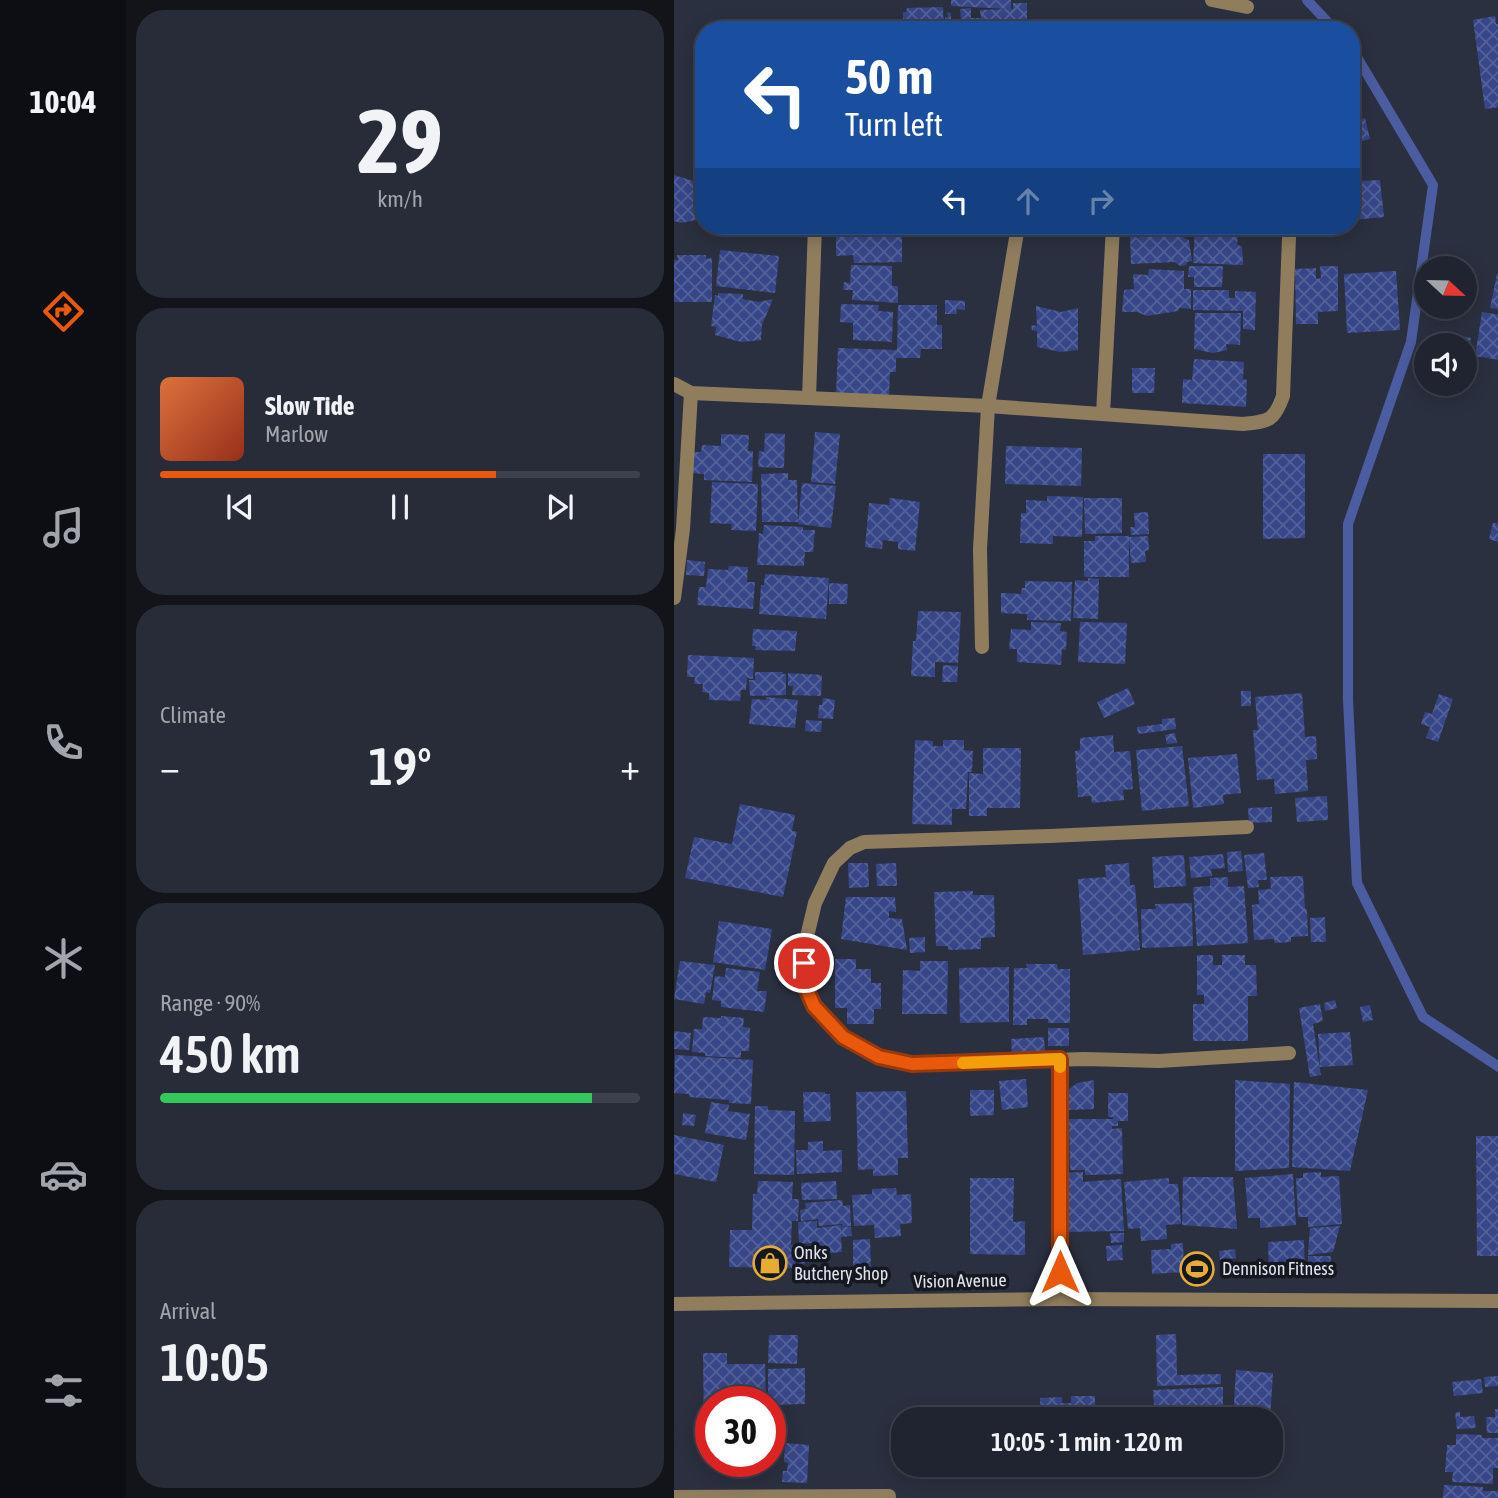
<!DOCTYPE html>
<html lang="en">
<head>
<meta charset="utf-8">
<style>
  body { margin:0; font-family:"Asap Condensed",sans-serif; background:#282c38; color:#f1f3f6; height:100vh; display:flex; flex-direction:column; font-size:26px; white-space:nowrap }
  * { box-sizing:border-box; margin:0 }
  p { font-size:23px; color:#a2a4ab }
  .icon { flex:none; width:38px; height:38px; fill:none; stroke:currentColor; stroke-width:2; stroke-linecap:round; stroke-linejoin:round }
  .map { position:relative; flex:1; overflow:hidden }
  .side { display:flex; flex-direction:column; gap:10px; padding:10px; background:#12141a; width:548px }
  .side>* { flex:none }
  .hud { position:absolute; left:21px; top:21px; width:665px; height:214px; border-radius:28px; box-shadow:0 4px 18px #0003,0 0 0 2px #3d414c; background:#1a4fa0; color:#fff; overflow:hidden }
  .needle { width:46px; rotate:112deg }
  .buttons { position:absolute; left:740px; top:256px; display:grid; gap:14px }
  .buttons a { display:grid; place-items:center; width:63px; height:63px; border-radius:50%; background:#202430; box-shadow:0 4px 18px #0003,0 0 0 2px #3d414c; font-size:35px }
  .speed { position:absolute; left:21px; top:1386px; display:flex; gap:14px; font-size:35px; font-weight:700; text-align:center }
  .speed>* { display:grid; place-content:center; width:91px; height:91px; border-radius:50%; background:#202430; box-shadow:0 4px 18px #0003,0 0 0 2px #3d414c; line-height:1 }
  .speed .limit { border:10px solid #d22; background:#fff; color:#111 }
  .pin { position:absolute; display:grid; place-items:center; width:60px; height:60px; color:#fff; margin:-30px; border:4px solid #fff; border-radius:50%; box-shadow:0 2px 7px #0007 }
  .me { position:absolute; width:77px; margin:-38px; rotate:0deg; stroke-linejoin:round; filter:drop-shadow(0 0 5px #0008) }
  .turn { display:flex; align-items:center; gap:24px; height:147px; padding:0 35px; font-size:32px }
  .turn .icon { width:91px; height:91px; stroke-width:2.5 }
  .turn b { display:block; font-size:49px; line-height:60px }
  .lanes { display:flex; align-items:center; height:66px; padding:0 35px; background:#0003; justify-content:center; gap:35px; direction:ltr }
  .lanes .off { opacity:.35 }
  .big { font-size:52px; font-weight:600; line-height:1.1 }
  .side .tile { flex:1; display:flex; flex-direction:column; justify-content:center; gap:10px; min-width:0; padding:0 24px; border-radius:28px; background:#282c38 }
  .side .dial { align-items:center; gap:0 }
  .dial b { font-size:91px; line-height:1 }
  .song { display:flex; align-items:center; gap:21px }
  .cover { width:84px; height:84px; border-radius:10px; background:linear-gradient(135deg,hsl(20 70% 55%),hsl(10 70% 35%)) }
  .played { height:7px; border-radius:4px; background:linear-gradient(90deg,#ea580c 70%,#3d414c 70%) }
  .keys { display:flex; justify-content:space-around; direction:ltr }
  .heat { display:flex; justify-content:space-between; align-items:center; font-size:38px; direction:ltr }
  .charge { height:10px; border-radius:5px; background:linear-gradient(90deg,#34c759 90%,#3d414c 0) }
  .trip { position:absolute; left:217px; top:1407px; width:392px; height:70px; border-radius:28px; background:#202430; box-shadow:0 4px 18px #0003,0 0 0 2px #3d414c; font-weight:600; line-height:70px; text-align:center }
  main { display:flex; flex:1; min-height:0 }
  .tabs { display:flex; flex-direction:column; width:126px; justify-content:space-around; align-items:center; background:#0d0e13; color:#a2a4ab }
  .tabs .icon { width:49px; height:49px }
  .tabs .selected { color:#ea580c }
  .tabs b { font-size:32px; color:#f1f3f6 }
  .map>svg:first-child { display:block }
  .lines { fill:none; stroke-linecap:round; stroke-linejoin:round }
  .stream { stroke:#4b5ca1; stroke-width:10 }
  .building { fill:url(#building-cross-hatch) }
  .minor { stroke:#8f7d5d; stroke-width:14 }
  .route-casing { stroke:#983908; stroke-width:18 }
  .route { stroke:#ea580c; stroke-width:12 }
  .slow { stroke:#f59e0b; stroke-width:12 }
  .labels { text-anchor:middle; stroke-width:7; stroke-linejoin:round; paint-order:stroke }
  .poi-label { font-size:18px; fill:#e0e3ee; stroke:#161820; text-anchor:start }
  .street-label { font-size:18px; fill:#e0e3ee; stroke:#161820 }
</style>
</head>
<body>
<main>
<nav class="tabs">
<b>10:04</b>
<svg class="icon selected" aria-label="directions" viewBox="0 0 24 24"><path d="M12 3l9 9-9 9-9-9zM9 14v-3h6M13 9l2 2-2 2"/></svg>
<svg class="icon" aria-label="music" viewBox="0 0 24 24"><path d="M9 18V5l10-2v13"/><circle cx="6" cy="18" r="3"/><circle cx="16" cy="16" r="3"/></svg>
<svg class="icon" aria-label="phone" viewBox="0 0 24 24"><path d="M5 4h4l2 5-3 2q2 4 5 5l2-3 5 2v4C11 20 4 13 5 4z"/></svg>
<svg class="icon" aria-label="climate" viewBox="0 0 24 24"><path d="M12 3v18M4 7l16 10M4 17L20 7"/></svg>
<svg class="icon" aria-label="car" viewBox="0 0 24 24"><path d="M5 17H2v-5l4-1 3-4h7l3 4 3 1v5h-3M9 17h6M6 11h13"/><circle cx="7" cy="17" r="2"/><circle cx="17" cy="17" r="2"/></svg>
<svg class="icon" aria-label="filters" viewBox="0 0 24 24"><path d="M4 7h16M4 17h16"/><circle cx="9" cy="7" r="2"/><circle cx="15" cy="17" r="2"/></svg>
</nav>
<section class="side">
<div class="tile dial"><b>29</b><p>km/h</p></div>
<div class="tile">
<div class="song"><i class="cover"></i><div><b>Slow Tide</b><p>Marlow</p></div></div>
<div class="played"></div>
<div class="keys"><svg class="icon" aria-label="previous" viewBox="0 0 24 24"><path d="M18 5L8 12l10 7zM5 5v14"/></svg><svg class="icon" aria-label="pause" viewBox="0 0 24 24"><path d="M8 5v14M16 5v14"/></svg><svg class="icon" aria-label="next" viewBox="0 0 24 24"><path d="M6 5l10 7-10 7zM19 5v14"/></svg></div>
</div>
<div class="tile"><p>Climate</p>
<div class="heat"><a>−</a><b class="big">19°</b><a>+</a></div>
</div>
<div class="tile"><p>Range · 90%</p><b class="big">450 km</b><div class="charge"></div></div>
<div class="tile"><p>Arrival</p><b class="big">10:05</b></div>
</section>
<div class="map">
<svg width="825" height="1498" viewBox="0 0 825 1498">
  <defs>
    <pattern id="building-cross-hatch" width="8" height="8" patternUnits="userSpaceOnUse" patternTransform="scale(1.75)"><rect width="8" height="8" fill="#364688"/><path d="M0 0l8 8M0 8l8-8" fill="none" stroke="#536199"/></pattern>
  </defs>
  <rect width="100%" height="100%" fill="#2b3040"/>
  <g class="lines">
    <!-- stream -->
    <g class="stream">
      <path d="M633,0L661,30"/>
      <path d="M677,47L759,185L737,342L674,524V700L683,883L749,1017L825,1067"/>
    </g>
  </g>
  <!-- building -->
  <g class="building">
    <path d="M277,0H337V9H339V3H353V19H357V30H272L271,17H274L273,12L277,13V21H287L286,9L297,8V18H307L306,10L335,9L277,6Z"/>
    <path d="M269,7L270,30H229V12H232L233,8Z"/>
    <path d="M821,16L822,24H825V107L811,109L799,20Z"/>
    <path d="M691,118L696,139L681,143L678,130L681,129L679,121Z"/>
    <path d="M0,175L19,181L30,177V214L22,215V220L7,223L0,221Z"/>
    <path d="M706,180L710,217L678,220L677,195L687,194L686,181Z"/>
    <path d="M162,226H228V262L180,263L179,255L162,256Z"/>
    <path d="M464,226H480L491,229L508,226L510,238L515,240L518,261L513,262L512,265L506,266L501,262L457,264L456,236L465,238Z"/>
    <path d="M521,227L565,229L563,244L568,247L569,265L519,263Z"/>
    <path d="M46,250L105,256L101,293L42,286Z"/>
    <path d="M3,255H32V259L38,258V302H0V260H4Z"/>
    <path d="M177,265L218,266V286H224V303L178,300L179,290H169L170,282L176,283Z"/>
    <path d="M515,266H549L548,287H520V277H514Z"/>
    <path d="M646,266H664V311L644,312V324H622L621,269L642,268V279L647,278Z"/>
    <path d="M475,269L510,271V289H517V309L505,308L504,311L473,316L463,312H448L450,290L460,289L459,274L474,275Z"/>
    <path d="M722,271L726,330L673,333L670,274Z"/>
    <path d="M823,274H825V309L816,308Z"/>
    <path d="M519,290H555V298H561V291L582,292L581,330L569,329V311L519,310Z"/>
    <path d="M44,293L69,294V299L85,302L99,299L88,325L87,340L67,342L41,335L42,327L37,326L41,295L44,296Z"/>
    <path d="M271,300L291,301V310L282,309L283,314H271Z"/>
    <path d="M167,304L205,305L204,311L219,312L218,342L179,340V323L166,322Z"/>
    <path d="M224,305H263V325H268V349H247L246,358H222V372H216L215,396L162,394L164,348L223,350Z"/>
    <path d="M362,306L387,312L404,308V350L386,352L363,347V331L358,330L357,325L363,326Z"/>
    <path d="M808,312L825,315V360L801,356Z"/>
    <path d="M521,313H567L566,345L552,344L553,350L539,353L520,349Z"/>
    <path d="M773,333L797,338L794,354L791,353V345H771Z"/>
    <path d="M520,359L570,362L569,379L573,380L572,407L508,403L509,379L518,380Z"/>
    <path d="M458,368H481L480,393H458Z"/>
    <path d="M141,432L166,434L161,484L137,482Z"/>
    <path d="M91,433L111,434L110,468L84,467L85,451L90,452Z"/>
    <path d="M47,434L75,435L74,451H79L78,482L30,480V474L17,473L19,452H27L28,445L47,446Z"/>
    <path d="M332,446L408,448L407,486L331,484Z"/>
    <path d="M589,454H631V538L589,539Z"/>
    <path d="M114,473V480H123L124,522H88L87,474Z"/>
    <path d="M38,482L84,484L82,531L57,530L58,524L36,523Z"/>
    <path d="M128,483L162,486L157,528L124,524Z"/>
    <path d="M373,496L409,497L408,537L379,536V544L346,543L347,513H352V500L373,501Z"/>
    <path d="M216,498L246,502L241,551L224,549V542L209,540L208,549L191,547L195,503L215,505Z"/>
    <path d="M410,498H448V533L411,534Z"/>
    <path d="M474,512L475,534L457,535L456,527H461L460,513Z"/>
    <path d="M819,523L825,524V542L815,539Z"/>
    <path d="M90,525L129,527V530H141L139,552H131L130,566L83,565L85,533L89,534Z"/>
    <path d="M421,536H455V577H410V541H421Z"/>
    <path d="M474,536L475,550L471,551L472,562L457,563L455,537Z"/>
    <path d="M13,560L31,562L30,576L12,575Z"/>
    <path d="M55,566L74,567L73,582H81L79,609L23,605L25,587H32L34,569L54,570Z"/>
    <path d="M91,574L155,578L152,619L85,614L87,585H90Z"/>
    <path d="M414,578L425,579L424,619L399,618L401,580L414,581Z"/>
    <path d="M351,581L398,582L397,621L353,620V614L327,613V593L347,594L348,588H351Z"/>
    <path d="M155,583L174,584L173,604H155Z"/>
    <path d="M244,611L287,612L284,663L261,662V677L237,676L239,641H242Z"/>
    <path d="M357,622L387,623L386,631L393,632L392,650L388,649L387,665L343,662V649H335L337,629L357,630Z"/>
    <path d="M406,622L453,623L451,664L404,662Z"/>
    <path d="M79,629L123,631L121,651L81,650L82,646H78Z"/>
    <path d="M14,655L80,658L79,679L73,678L72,690H67L66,701L35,700V693L28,692L29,684H20L21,677H13Z"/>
    <path d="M269,665L284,666L283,682H268Z"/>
    <path d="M81,672H109L108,674H112V695L76,696L75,680H81Z"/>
    <path d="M114,673L148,675L147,696L118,695L119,686H114Z"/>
    <path d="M454,688L461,704L430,718L423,702Z"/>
    <rect x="567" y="691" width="10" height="15"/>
    <path d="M628,693L631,737L642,736L643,759L632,760L634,791L601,794L600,779L583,780L579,730H584L581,697Z"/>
    <path d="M765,694L779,699L764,742L752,738L756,727L747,724L751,712L758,714Z"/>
    <path d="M92,697L124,700L121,728L75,724L78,699L92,700Z"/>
    <path d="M149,698L161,700L159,719L144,718L145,705H148Z"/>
    <path d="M501,718L502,729L464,734L463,727L488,724V719Z"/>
    <path d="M132,720L148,721L147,732L131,731Z"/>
    <path d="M501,733L503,743L493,744L491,735Z"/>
    <path d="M439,735L440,752L456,751L459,789L449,790L450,800L418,803L417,796L404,797L401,751L406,750V738Z"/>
    <path d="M241,740L259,741V746H269V740H290V750L299,751L298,772H294L292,809H278V825L238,824Z"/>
    <path d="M508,746L515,806L468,811L462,750Z"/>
    <path d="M309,748H347L346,808H313V816H295V773L309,774Z"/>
    <path d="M563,754L567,793L549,795L550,804L519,808L514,758Z"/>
    <path d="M653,796L654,820L623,822L621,798Z"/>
    <path d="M66,804L121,815L118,831L123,832L109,897L11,878L20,837L58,844Z"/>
    <path d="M598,807V822L575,823L574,808Z"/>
    <path d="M567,851L569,871L554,872L553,852Z"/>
    <path d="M590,853L593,880H584L585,887L574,888L570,855Z"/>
    <path d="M549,854L551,868L537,869L538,876L517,878L515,857Z"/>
    <path d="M510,855L512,886L480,888L478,857Z"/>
    <path d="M174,863H194L195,887L175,888Z"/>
    <path d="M222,863L223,886H203L202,864Z"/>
    <path d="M455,863L456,885H461L466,950L409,955L404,879L432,877L431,865Z"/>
    <path d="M629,876L631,909H633L634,936L617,937V942L601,943L600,939L580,940L578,905L585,904L584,890L597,889L596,877Z"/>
    <path d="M554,877V887L570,886L574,943L523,946L519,887L536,886V878Z"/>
    <path d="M299,891V895H320L321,937L307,938V949L274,950V946H262L260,892Z"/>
    <path d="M172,897H221L222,912L215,911V918L228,919L233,950L167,939Z"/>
    <path d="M518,903L519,946L468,948L467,909H482L481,904Z"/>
    <path d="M651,917L652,942H637L636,918Z"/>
    <path d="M45,921L98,929L91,970L39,962Z"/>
    <path d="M251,937V952L236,953L235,938Z"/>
    <path d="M523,955H539V965H548V955H571V965H582L583,996H574V1041H519V1004H530V995H523Z"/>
    <path d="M161,959H182V969H197V983H207V1009H200V1024H173V1008H161Z"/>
    <path d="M6,961L41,965L36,993L32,992L30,1004L0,999Z"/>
    <path d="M246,961H274L273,1014H228L229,970L246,971Z"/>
    <path d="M352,964H383L384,969H396V1023H374V1019H353V1025H339L340,968H353Z"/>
    <path d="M335,967V1022L286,1023L285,968Z"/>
    <path d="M52,968L86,972L83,991H93L90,1012L47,1007V1001L38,1000L41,976L51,977Z"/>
    <path d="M661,1000L663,1008L651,1011L650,1003Z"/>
    <path d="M646,1004L649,1021L639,1024L647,1075L636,1077L625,1008Z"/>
    <path d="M696,1005L699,1020L689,1022L686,1007Z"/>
    <path d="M47,1016L70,1018L69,1027L76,1028L75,1051H67V1058L31,1056V1053L18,1052L20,1029H28L29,1017L47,1018Z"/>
    <rect x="374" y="1028" width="21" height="18"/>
    <path d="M0,1031L17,1033L15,1050L0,1049Z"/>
    <path d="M676,1032L679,1065L646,1067L644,1034Z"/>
    <path d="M370,1037L371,1052L338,1053L337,1039Z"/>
    <path d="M1,1055L79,1060L77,1104L55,1103V1100L15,1097V1094L0,1093Z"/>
    <path d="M352,1079L354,1107L328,1110L325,1081Z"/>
    <path d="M420,1080V1109L391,1110L392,1092L403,1083Z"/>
    <path d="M561,1080L616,1084L615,1168L561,1171Z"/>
    <path d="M620,1082L694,1090L676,1171L618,1167Z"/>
    <path d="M296,1090H320V1115L296,1116Z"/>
    <path d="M232,1091L234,1158H224V1175L199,1176V1169L184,1170L182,1092Z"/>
    <path d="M129,1092H151V1094H156L157,1121L130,1122Z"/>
    <path d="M434,1093H454V1121H444V1126H438V1129L448,1128L449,1174L411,1175V1170H396L395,1119H439V1117H434Z"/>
    <path d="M37,1102L55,1105L54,1111L76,1114L72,1140L31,1133Z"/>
    <path d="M81,1106H94V1110L121,1111L120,1175L80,1174Z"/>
    <path d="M9,1113L22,1115L20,1126L8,1125Z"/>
    <path d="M0,1135L50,1145L42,1182L0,1174Z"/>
    <path d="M802,1136H825V1256H803Z"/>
    <path d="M149,1141V1151L168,1150V1172L123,1174L122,1150H134V1142Z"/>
    <path d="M409,1172V1182L447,1179L450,1231L392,1232L388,1173Z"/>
    <path d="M647,1172V1177L665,1176L668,1224L634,1227V1217H624L622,1178H629V1173Z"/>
    <path d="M619,1174L622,1225L586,1228V1218H574L571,1178Z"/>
    <path d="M509,1177H559L563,1229L508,1225Z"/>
    <path d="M296,1178H340L339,1222L351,1221V1255L296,1254Z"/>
    <path d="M495,1178V1184H504L507,1224L492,1225L493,1239L467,1241L466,1228L454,1229L450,1182Z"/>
    <path d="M84,1181L119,1182L118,1199H125L124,1221H118L117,1245H122L121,1268L55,1267L56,1230H78L79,1194H83Z"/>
    <path d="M162,1181L163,1199L128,1200L127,1183Z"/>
    <path d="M222,1188L223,1195L237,1194L238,1223L226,1224L227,1236L201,1238L200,1225L180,1226L178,1195L198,1194V1189Z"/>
    <path d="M168,1200L169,1206L176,1205L177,1226L168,1227V1224L145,1226L144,1219L127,1221L126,1210L132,1209L131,1203Z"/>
    <path d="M143,1221V1228L167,1225L168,1233V1227H177L178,1236L167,1237L168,1252L143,1254L142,1243L125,1244L124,1222Z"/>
    <path d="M666,1226L659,1252L634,1255L636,1228Z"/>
    <path d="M436,1233H450V1242L437,1243Z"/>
    <path d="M196,1239L197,1268L179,1269V1240Z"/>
    <path d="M630,1240L631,1276L595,1278L594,1242Z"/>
    <path d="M509,1243L510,1272L478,1274L477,1250L497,1249V1244Z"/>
    <path d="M138,1245L140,1262L125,1264L123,1246Z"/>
    <path d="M448,1245L449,1260L433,1261L432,1246Z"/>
    <path d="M561,1249L562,1258L546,1260L545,1251Z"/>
    <path d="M634,1256H657L656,1275L634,1276Z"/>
    <path d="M502,1334L503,1375L547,1374V1384L483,1386L482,1335Z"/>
    <path d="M95,1335H124L123,1364L94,1363Z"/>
    <path d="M29,1353H53V1364H91L92,1402H37V1436H30Z"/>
    <path d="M131,1368V1404L96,1405V1402H94V1369Z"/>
    <path d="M562,1370L599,1373L596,1419H559Z"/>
    <path d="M825,1376V1386L811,1387L810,1377Z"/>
    <path d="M807,1379L809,1393L780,1396L778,1382Z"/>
    <path d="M549,1387V1405L486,1409H524V1415H547V1419H481L479,1390Z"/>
    <path d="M397,1396H421V1419H367L366,1398L388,1397V1403H397Z"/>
    <path d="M821,1409H825V1433H813L812,1417H821Z"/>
    <path d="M786,1412V1417L800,1416L802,1428L783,1429L781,1413Z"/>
    <path d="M782,1434L808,1435V1438H825V1468H819V1484L778,1482L779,1472H771L773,1445H782Z"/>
    <path d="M111,1443L135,1445L133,1483L108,1482L109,1471H113L114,1463L110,1462Z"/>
    <path d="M367,1465H419V1474L367,1476Z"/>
    <path d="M557,1465H593L592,1476L556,1474Z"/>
    <path d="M770,1485L809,1487V1491H825V1498H769Z"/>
  </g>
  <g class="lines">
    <!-- minor -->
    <g class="minor">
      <path d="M538,0L573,7"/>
      <path d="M0,384L17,393L314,406L569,424C594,421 600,422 609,396L615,237"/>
      <path d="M135,398L141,226"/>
      <path d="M429,414L439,226"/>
      <path d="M0,598L9,529L17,393"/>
      <path d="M308,647L306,549L314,406L344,226"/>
      <path d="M573,827L376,836L190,842L176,848L160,863L141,903L131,945L129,981L140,1006L169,1037L205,1057L238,1064L411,1059L485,1061L615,1053"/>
      <path d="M386,1059V1299"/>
      <path d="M0,1304L386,1299L825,1301"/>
      <path d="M0,1497L215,1496"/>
    </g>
  </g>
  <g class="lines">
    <defs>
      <path id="route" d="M130,963L129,981L140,1006L169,1037L205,1057L238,1064L386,1059V1272"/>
    </defs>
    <!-- route casing -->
    <use href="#route" class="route-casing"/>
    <!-- route -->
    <use href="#route" class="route"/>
    <!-- slow -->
    <path class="slow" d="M289,1063L386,1059V1067"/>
  </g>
  <!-- icons -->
  <defs>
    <symbol id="shop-ring" viewBox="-11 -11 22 22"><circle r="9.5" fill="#161820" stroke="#e6ac36" stroke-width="1.5"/><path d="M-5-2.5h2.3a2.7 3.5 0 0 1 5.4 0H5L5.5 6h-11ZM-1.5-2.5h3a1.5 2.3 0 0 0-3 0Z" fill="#e6ac36"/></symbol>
    <symbol id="stadium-ring" viewBox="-11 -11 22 22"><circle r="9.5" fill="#161820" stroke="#e6ac36" stroke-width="1.5"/><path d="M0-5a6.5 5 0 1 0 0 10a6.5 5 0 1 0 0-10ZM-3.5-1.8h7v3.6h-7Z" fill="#e6ac36"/></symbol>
  </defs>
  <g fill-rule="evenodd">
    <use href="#shop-ring" x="77" y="1244" width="38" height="38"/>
    <use href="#stadium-ring" x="504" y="1250" width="38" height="38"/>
  </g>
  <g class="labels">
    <!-- poi labels -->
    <g class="poi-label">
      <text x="120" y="1259">Onks<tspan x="120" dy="21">Butchery Shop</tspan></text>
      <text x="548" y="1275">Dennison Fitness</text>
    </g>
    <!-- street labels -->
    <g class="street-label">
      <text transform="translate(286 1281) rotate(-1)" y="6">Vision Avenue</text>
    </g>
  </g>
</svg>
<div class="buttons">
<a><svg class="needle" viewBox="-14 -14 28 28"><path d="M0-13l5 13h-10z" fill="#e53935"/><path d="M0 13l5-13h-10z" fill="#a2a4ab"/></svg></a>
<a><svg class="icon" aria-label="sound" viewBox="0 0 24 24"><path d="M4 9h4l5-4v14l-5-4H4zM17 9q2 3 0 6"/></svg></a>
</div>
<div class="speed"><div class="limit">30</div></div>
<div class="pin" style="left:130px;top:963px;background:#d93025"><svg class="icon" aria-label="arrive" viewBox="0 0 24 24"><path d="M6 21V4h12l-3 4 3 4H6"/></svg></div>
<svg class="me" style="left:386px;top:1272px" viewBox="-20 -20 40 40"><path d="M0-17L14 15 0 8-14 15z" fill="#ea580c" stroke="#fff" stroke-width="4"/></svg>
<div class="trip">10:05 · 1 min · 120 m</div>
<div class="hud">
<div class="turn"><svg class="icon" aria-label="left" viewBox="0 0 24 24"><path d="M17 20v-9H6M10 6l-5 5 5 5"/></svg><div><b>50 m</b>Turn left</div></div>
<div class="lanes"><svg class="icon" aria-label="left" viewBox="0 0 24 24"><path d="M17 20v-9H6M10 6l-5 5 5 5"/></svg><svg class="icon off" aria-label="ahead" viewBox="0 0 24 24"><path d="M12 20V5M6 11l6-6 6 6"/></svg><svg class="icon off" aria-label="right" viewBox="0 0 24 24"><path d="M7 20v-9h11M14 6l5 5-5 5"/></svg></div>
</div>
</div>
</main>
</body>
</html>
